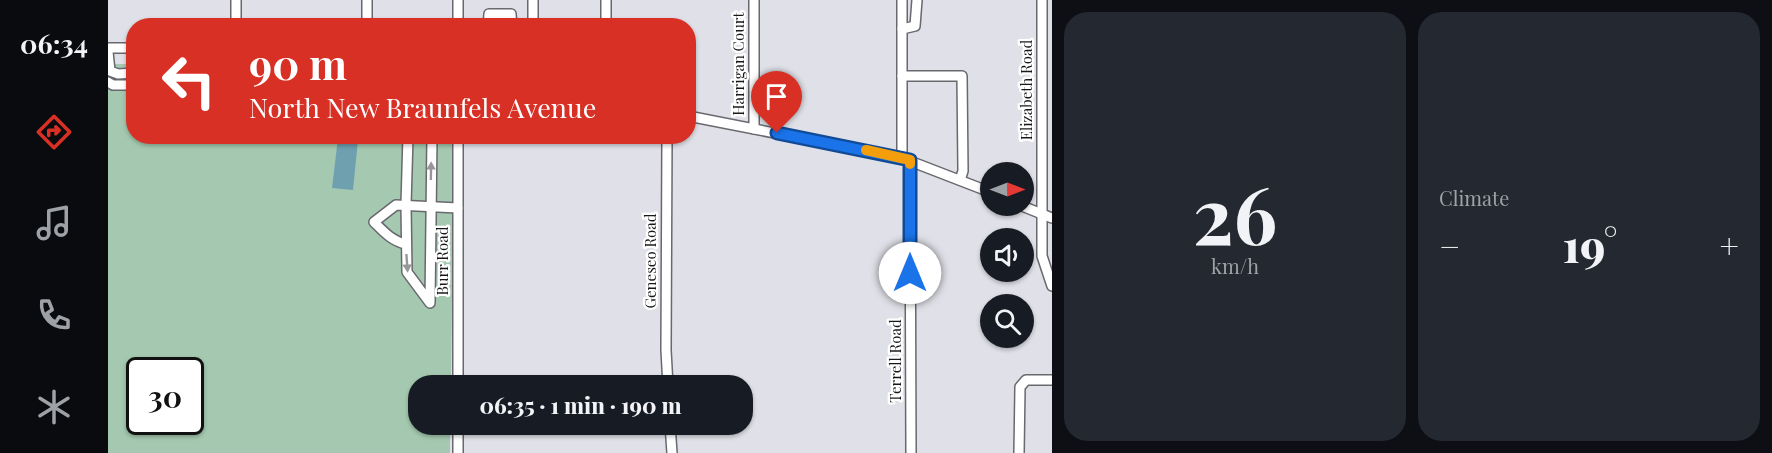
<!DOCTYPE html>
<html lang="en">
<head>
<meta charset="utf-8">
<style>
  body { margin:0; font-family:"Playfair Display",serif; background:#242831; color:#f1f3f6; height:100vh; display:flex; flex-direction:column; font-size:22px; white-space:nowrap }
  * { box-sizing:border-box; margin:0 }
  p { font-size:20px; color:#9ea1a6 }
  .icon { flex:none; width:33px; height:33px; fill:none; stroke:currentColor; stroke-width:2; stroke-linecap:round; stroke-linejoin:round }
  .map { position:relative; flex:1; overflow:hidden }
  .panel { display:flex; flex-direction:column; gap:12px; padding:12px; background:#0d0f14; width:720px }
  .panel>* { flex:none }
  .top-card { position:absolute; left:18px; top:18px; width:570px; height:126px; border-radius:24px; box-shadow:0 2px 4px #0004; background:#d93025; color:#fff; overflow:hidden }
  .needle { width:39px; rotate:90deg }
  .controls { position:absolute; left:872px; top:162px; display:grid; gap:12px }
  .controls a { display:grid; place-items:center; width:54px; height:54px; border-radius:50%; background:#171b24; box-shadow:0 2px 4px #0004; font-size:30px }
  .speed { position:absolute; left:18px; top:357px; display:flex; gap:12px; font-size:30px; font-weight:700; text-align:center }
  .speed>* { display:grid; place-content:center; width:78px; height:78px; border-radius:50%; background:#171b24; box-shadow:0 2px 4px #0004; line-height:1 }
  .speed .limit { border:3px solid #111; border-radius:9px; background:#fff; color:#111 }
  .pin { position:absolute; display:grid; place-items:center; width:51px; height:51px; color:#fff; margin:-62px -26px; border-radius:50% 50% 50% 0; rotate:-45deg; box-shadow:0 0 6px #0007 }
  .pin .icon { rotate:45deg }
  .me { position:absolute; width:66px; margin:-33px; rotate:0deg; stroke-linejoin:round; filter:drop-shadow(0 0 4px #0008) }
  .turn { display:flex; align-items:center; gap:21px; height:126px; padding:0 24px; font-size:27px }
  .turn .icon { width:78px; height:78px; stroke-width:2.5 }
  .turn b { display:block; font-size:42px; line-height:51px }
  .big { font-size:45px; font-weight:800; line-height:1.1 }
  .panel .tile { flex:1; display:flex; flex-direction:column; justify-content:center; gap:9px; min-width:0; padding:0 21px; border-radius:24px; background:#242831 }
  .panel .dial { align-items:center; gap:0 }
  .dial b { font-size:78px; line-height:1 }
  .heat { display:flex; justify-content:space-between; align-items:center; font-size:33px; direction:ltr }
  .panel .tiles { flex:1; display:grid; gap:12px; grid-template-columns:repeat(2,1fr) }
  .trip { position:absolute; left:300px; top:375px; width:345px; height:60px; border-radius:24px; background:#171b24; box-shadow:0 2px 4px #0004; font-weight:800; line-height:60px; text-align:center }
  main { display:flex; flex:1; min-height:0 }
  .menu { display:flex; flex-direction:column; width:108px; justify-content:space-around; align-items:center; background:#090b0e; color:#9ea1a6 }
  .menu .icon { width:42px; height:42px }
  .menu .on { color:#d93025 }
  .menu b { font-size:27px; color:#f1f3f6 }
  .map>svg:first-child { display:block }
  .green { fill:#a5c9b0; fill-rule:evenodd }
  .water { fill:#6ea0af }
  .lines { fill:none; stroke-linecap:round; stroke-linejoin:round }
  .minor-casing { stroke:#68686e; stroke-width:12 }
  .minor { stroke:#fff; stroke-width:9 }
  .oneway { fill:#979798 }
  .route-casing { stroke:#114b97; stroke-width:15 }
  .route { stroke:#1a73e8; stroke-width:10 }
  .slow { stroke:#f59e0b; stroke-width:10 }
  .labels { text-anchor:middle; stroke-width:4.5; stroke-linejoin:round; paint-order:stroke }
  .street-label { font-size:15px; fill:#17171a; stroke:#fff }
</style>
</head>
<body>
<main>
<nav class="menu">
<b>06:34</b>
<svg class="icon on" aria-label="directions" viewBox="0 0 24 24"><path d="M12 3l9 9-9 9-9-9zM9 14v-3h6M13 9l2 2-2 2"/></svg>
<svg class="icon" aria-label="music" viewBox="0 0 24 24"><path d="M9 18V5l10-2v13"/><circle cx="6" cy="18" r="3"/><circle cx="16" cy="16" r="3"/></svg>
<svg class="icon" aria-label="phone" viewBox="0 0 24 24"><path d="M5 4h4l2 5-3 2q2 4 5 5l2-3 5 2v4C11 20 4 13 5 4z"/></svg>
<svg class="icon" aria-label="climate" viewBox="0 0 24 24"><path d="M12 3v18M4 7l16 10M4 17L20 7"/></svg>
</nav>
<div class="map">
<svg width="944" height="453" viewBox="0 0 944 453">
  <rect width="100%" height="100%" fill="#e0e1e8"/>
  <!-- green -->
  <path class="green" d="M0,64H25L26,136L346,137L343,385L310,386V424L342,425V453H0ZM32,370H82V422H32Z"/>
  <!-- water -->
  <path class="water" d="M230,138L250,140L245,190L224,188Z"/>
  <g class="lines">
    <defs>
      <g id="minor">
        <path d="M128,0V26"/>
        <path d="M259,0V26"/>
        <path d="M350,0V26"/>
        <path d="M425,0V26"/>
        <path d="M498,0V26"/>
        <path d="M646,0V129"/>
        <path d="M934,0V256L944,286"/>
        <path d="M299,25H350"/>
        <path d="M380,26L381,14H403L404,26"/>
        <path d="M794,29L807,26L809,0"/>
        <path d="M0,48H26"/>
        <path d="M0,52L2,71L10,74L26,73"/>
        <path d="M794,76H854L855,171L852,180"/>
        <path d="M0,82L5,85H26"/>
        <path d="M580,116L794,158L882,192"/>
        <path d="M300,136L298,205L299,272L322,303L324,136"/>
        <path d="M350,136V386"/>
        <path d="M559,136L558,350L560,386"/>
        <path d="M794,158V0"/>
        <path d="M802,160L803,453"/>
        <path d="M914,206L944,218"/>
        <path d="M298,244C284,241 276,232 266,222L288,205L350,208"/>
        <path d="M562,424L564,453"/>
        <path d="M350,453V424"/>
        <path d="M911,453L912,387L918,380H944"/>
      </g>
    </defs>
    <!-- minor casing -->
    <use href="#minor" class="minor-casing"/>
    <!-- minor -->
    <use href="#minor" class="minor"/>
  </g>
  <!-- one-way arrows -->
  <defs><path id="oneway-solid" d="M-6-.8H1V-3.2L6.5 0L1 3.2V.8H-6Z" transform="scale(1.5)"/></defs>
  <g class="oneway">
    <use href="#oneway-solid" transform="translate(323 171) rotate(-89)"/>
    <use href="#oneway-solid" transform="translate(299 263) rotate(86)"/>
  </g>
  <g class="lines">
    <defs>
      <path id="route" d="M669,133L802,160V273"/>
    </defs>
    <!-- route casing -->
    <use href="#route" class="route-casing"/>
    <!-- route -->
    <use href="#route" class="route"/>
    <!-- slow -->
    <path class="slow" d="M758,150L802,160V164"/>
  </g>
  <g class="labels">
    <!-- street labels -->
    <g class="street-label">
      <text transform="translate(631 64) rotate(-90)" y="5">Harrigan Court</text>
      <text transform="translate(919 90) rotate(-90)" y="5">Elizabeth Road</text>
      <text transform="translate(335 261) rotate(-90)" y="5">Burr Road</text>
      <text transform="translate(543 261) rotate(-90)" y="5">Geneseo Road</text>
      <text transform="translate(788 361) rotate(-90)" y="5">Terrell Road</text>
    </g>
  </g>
</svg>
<div class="controls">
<a><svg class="needle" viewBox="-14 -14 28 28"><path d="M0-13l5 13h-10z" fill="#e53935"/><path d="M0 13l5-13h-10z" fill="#9ea1a6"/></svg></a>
<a><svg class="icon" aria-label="sound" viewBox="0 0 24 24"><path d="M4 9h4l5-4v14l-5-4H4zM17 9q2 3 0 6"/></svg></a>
<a><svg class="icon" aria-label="search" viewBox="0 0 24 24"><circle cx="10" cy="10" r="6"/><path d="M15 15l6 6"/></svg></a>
</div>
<div class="speed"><div class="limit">30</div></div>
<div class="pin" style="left:669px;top:133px;background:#d93025"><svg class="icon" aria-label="arrive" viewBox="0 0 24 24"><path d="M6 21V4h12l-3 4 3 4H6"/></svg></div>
<svg class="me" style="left:802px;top:273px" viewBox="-20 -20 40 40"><circle r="19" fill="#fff"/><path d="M0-13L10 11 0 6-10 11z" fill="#1a73e8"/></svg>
<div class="trip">06:35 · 1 min · 190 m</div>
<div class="top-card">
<div class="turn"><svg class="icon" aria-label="left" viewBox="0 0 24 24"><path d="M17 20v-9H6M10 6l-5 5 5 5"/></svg><div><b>90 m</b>North New Braunfels Avenue</div></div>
</div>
</div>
<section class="panel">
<div class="tiles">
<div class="tile dial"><b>26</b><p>km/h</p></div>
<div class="tile"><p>Climate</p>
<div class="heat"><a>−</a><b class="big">19°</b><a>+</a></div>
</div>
</div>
</section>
</main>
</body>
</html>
